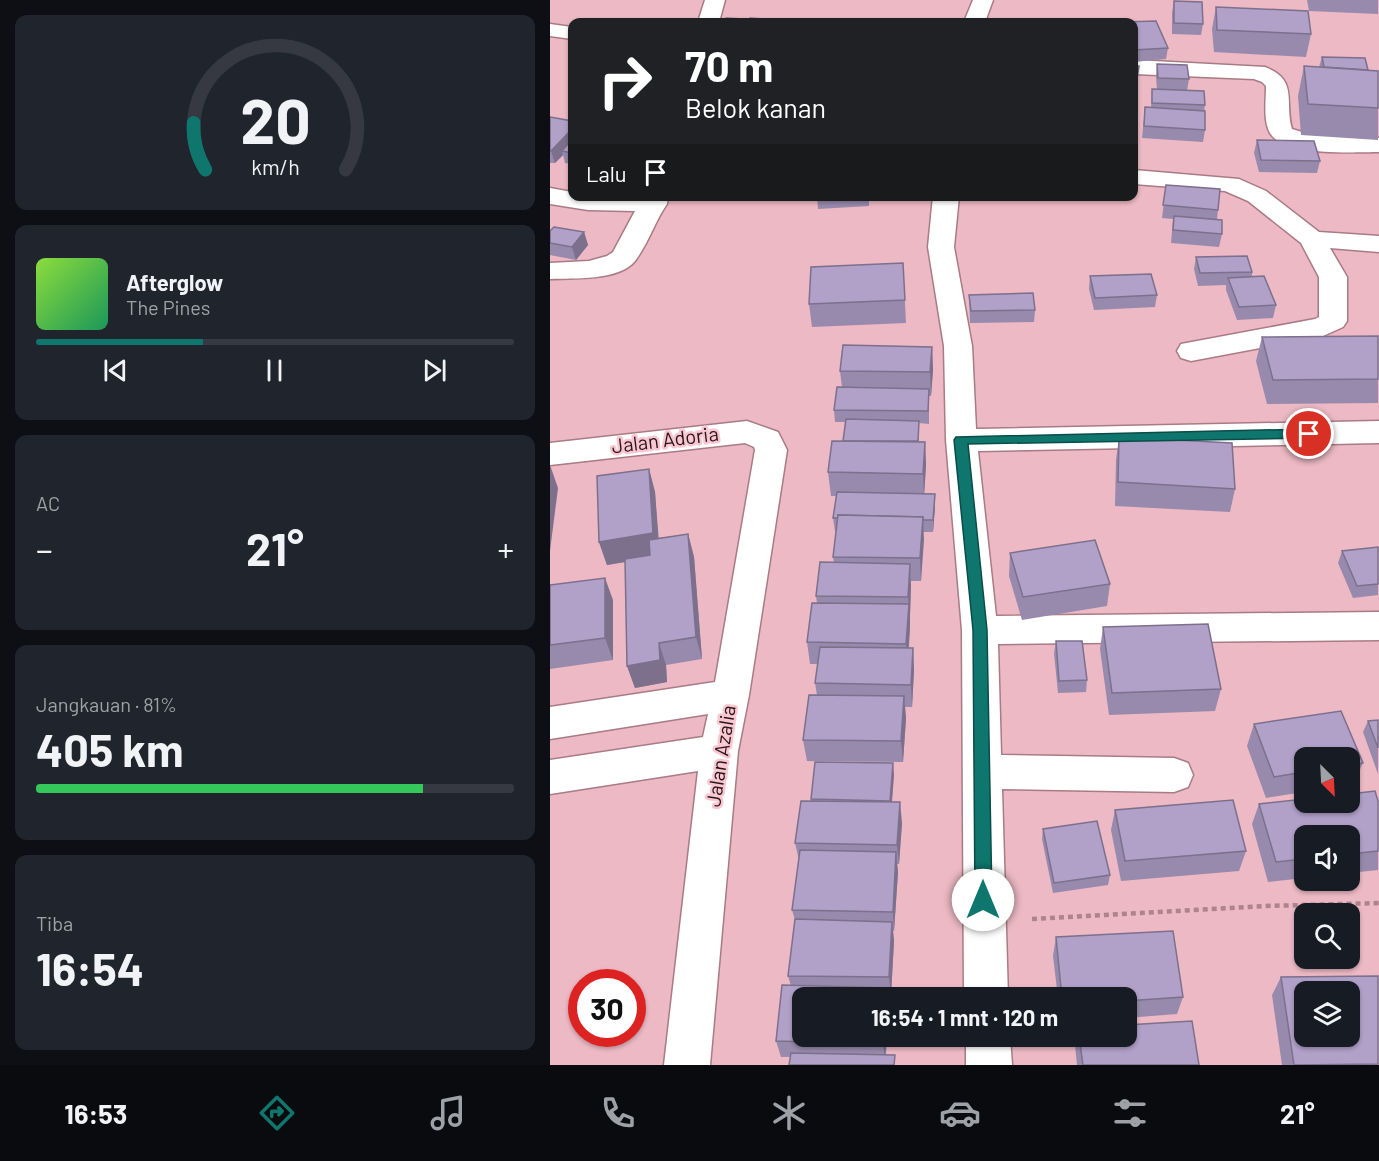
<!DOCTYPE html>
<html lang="id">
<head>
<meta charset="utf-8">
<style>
  body { margin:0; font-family:Barlow,sans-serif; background:#20242c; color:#f1f3f6; height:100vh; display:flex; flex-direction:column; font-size:22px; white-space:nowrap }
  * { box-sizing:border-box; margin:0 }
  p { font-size:20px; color:#9ea1a6 }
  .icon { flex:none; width:33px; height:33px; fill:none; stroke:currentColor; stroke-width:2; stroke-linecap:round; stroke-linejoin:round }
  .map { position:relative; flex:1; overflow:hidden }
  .details { display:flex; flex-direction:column; gap:15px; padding:15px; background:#0d0f14; width:550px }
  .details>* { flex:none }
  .top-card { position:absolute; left:18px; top:18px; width:570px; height:183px; border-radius:12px; box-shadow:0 2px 4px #0004; background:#202124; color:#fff; overflow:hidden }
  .needle { width:39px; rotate:156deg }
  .controls { position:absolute; left:744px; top:747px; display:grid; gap:12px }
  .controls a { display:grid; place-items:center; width:66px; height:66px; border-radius:12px; background:#171b24; box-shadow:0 2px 4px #0004; font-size:30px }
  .speed { position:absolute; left:18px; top:969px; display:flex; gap:12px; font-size:30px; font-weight:700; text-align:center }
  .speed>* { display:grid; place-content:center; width:78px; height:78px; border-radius:50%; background:#171b24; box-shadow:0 2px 4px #0004; line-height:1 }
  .speed .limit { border:9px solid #d22; background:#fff; color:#111 }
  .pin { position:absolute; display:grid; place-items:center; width:51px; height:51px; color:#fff; margin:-26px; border:3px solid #fff; border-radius:50%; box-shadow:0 2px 6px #0007 }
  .me { position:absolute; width:66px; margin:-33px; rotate:0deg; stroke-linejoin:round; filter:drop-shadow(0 0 4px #0008) }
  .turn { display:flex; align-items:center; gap:21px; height:126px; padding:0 18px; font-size:27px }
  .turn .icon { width:78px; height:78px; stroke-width:2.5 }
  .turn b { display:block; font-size:42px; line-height:51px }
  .then { display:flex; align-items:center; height:57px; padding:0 18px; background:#0003; gap:12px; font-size:22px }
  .big { font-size:45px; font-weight:700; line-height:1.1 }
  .details .card { flex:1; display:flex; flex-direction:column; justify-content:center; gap:9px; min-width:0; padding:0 21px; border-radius:12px; background:#20242c }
  .details .dial { align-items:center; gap:0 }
  .dial svg { height:156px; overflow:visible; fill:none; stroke:#363941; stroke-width:7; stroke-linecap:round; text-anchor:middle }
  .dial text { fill:#f1f3f6; stroke:none }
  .song { display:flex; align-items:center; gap:18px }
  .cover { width:72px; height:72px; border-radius:9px; background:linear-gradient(135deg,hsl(90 70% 55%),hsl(150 70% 35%)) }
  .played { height:6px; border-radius:3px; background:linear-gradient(90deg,#0f766e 35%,#363941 35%) }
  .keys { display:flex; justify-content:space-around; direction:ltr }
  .heat { display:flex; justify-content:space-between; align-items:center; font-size:33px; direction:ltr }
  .charge { height:9px; border-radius:4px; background:linear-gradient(90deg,#34c759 81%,#363941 0) }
  .trip { position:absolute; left:242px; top:987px; width:345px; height:60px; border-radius:12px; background:#171b24; box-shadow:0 2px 4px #0004; font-weight:700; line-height:60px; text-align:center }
  .menu { display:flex; height:96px; justify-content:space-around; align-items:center; background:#090b0e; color:#9ea1a6 }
  .menu .icon { width:42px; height:42px }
  .menu .on { color:#0f766e }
  .menu b { font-size:27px; color:#f1f3f6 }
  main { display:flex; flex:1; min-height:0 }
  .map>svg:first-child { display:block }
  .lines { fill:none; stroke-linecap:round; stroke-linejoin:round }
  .street-casing { stroke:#a97b85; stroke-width:3 }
  .path { stroke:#ad848d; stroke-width:4.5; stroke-dasharray:5 4; stroke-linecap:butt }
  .street { fill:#fff; fill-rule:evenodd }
  .wall { fill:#988aac }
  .shaded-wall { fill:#7c708c }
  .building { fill:#b1a0c8; stroke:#7c708c; stroke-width:1.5; fill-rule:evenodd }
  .route { fill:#0f766e; stroke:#0a4d48; stroke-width:1.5 }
  .labels { text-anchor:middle; stroke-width:5; stroke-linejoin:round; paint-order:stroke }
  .street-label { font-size:20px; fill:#271519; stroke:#f9c6d1 }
</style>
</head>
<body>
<main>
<section class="details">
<div class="card dial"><svg viewBox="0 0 100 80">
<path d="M14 69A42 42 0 1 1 86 69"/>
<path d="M14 69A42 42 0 0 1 8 45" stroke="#0f766e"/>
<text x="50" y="56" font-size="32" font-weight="700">20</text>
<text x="50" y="72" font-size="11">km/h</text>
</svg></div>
<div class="card">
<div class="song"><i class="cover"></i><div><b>Afterglow</b><p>The Pines</p></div></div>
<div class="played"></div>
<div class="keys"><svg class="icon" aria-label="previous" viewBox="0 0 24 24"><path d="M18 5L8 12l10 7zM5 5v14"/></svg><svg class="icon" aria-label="pause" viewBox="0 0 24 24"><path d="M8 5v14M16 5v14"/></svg><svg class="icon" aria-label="next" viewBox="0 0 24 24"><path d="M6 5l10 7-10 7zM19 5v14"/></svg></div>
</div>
<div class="card"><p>AC</p>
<div class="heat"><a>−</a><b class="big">21°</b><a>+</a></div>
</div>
<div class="card"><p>Jangkauan · 81%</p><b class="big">405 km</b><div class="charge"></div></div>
<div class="card"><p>Tiba</p><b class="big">16:54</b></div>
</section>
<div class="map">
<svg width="829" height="1065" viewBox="0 0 829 1065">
  <rect width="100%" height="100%" fill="#ecb9c4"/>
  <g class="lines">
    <defs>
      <g id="street">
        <path d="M155,0H175L169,22H148Z"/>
        <path d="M423,0H443L435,22H414Z"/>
        <path d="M0,24L22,27V39L0,36Z"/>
        <path d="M584,60L715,67C749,80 734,101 742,129L762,135L829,138V152C804,152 734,157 720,133C713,120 716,101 716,86L712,82L704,79L584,74Z"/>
        <path d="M584,170L689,179L716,191L769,232L829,236V252L780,248L797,277V321L793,327L773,336L641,361L631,358L627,351L631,344L765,319L769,317V277L751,243L698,201L675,191L584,184Z"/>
        <path d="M0,188L22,192V196H118L117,204C105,221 98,244 85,261C69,281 23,278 0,279V263L39,261L57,256L63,252L85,211L38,210L0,204Z"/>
        <path d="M383,196H409L404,247L422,346L426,429L829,421V443L428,451L446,616L829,612V640L448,644L451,755L624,758L638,763L643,775L638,787L624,792L452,789L458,998H414L412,630L396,440L394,346L378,247Z"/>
        <path d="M197,421L228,432L237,450L199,695L188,751L160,1065H114L148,771L0,794V760L153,737L158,714L0,739V707L165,682L205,450L204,447L195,443L0,465V443Z"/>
        <path d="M416,1036H460L462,1065H416Z"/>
      </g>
    </defs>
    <!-- street casing -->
    <use href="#street" class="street-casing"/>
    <!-- path -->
    <path class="path" d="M482,919L715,906L829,903"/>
    <!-- street -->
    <use href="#street" class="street"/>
  </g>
  <!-- wall -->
  <g class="wall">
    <path d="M757,0H828V14L759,11Z"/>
    <path d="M624,1L653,24L651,35L622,34V13Z"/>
    <path d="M666,7L761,34L756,57L664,52L662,29Z"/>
    <path d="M584,22L618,48L616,59L584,62Z"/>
    <path d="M772,57L818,70L828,71V140L751,135L748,96L754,66L769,67Z"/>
    <path d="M607,64L639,79L637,91L655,105L654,111L655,130L653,142L592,138L595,107L601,108L602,89L607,90L606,76Z"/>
    <path d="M584,65L587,77L584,98Z"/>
    <path d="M0,117L22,121V164L15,163L13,155L5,163H0Z"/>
    <path d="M707,140L770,161L767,173L709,172L704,153Z"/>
    <path d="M616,185L668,210L667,219L672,234L669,247L621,243L623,219L612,218Z"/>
    <path d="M267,196H319V206L268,209Z"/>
    <path d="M0,231L34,232L38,245L26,260L0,255Z"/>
    <path d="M646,257L702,272V276L726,305L723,318L687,320L676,290V285L648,286L644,269Z"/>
    <path d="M353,263L356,323L262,327L259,304Z"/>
    <path d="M540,276L607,295L605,307L544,310L539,289Z"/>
    <path d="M419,295L485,310L484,322L420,323Z"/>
    <path d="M828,336V403L717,404L706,361L712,337Z"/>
    <path d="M382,347L383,370L381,396H379V424L369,423V441L375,442L376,465L374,494L385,506L383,532H373L371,581H361L360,615V627L359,648H363L364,670L362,707H355L356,718L353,762L257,761L253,740L267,695L265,683L268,664H260L257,642L267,603L266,596L284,563L283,557L286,531H285L283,518L286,496H281L278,472L293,441L295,422H285L284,410L292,387L290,371Z"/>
    <path d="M569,437L685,489L680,512L565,506L566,460Z"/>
    <path d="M99,469L105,492L108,538L138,534L144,557L152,659L116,665L117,682L85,688L77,666L75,562L57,565L49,542Z"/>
    <path d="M828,547V595L803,598L788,563L792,551Z"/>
    <path d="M460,553L560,584L557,606L472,620L459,576Z"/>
    <path d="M0,585L63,600V660L0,669Z"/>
    <path d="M553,627L671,689L665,711L559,715L550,649Z"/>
    <path d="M506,641L537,680L536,692L508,693L504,653Z"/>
    <path d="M791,711L813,763L803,784L800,785V758H754V792L716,798L697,746L704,724Z"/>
    <path d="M828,720V774L813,732L818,721Z"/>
    <path d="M344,774L342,802L352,823L349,864H347L348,872L344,931H343L344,941L341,995H338L339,998H252V1036H337L336,1055L231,1057L226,1041L241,986L238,976L245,920L242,910L249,860L245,843L261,801V799Z"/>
    <path d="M828,801V870L800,873V836H754V878L718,882L702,824L709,804Z"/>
    <path d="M565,810L696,851L689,871L571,881L561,830Z"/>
    <path d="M493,829L560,875L558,885L503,893L492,839Z"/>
    <path d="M506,937L633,997L627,1014L576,1018V998H508L503,956Z"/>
    <path d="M828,976V1065H732L722,995L731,977Z"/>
    <path d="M527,1036H576L649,1065H527L525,1045Z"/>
  </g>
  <!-- shaded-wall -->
  <g class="shaded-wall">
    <path d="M22,129V145L12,151L13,155L5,163L1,151Z"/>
    <path d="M34,232L38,245L26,260L22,247Z"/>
    <path d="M382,347L383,370L381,396L380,372Z"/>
    <path d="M375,442L376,465L374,497L373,474Z"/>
    <path d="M0,465L8,488L0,551Z"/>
    <path d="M99,469L105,492L110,556L57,565L49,542Z"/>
    <path d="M385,494V506L383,532V520Z"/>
    <path d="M373,517L374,540L371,581L370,558Z"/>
    <path d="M138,534L144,557L152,659L146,637Z"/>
    <path d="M360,564L361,587L360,615V627L357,666L356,644L359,608L358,597Z"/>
    <path d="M55,578L63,600V660L55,638Z"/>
    <path d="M109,643L116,665L117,682L85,688L77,666Z"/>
    <path d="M363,648L364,670L362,707L361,685Z"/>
    <path d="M354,696L356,718L353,762L351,741Z"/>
    <path d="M343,763L344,774L341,812L340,801Z"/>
    <path d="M350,802L352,823L349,864L347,845Z"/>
    <path d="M346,852L348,872L344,931L343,912Z"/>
    <path d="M342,922L344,941L341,995L339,977Z"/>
    <path d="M334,1036H337L335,1060L333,1044Z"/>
  </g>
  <!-- building -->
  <g class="building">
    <path d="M624,1L652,2L653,24L624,23Z"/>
    <path d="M666,7L758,11L761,34L667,30Z"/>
    <path d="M176,18L193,19L192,22H174Z"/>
    <path d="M200,18L226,20L225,22H198Z"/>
    <path d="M501,20L536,22H500Z"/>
    <path d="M606,21L618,48L584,50V22H573Z"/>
    <path d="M772,57L815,58L818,70L774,67Z"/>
    <path d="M607,64L637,65L639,79L608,78Z"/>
    <path d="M584,65L589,66L586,86H584Z"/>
    <path d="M754,66L828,71V108L758,104Z"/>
    <path d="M602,89L654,91L655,105L602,103Z"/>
    <path d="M595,107L655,111V130L594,126Z"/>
    <path d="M0,117L22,121V129L1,151H0Z"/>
    <path d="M22,139V153L12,151Z"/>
    <path d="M707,140L764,141L770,161L711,160Z"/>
    <path d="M616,185L670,189L668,210L613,205Z"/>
    <path d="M624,216L672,220V234L623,230Z"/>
    <path d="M4,227L34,232L22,247L0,243V231Z"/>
    <path d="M697,256L702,272L650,273L646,257Z"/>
    <path d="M353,263L355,300L259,304L261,267Z"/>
    <path d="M601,274L607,295L545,298L540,276Z"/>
    <path d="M714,276L726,305L689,307L678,278Z"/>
    <path d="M483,293L485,310L421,311L419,295Z"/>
    <path d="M828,336V379L723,380L712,337Z"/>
    <path d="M293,345L382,347L380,372L290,371Z"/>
    <path d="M287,387L379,389L378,411L284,410Z"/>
    <path d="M296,419L369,421L368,441H293Z"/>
    <path d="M569,437L682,443L685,489L568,482Z"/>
    <path d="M282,441L375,442L373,474L278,472Z"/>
    <path d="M99,469L103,533L49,542L47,476Z"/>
    <path d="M287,492L385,494L383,520H373V517L288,515V518H283Z"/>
    <path d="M288,515L373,517L370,558L283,557Z"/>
    <path d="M138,534L146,637L109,643L110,660L77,666L75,559L100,555L99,540Z"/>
    <path d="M545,540L560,584L473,597L460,553Z"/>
    <path d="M828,547V584L807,586L792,551Z"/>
    <path d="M270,562L360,564L358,597L266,596Z"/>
    <path d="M55,578V638L0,645V585Z"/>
    <path d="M262,603L359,604L356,644L257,642Z"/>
    <path d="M658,624L671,689L562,693L553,627Z"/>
    <path d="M506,641H532L537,680L509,681Z"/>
    <path d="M270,647L363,648L361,685L265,683Z"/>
    <path d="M259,695L354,696L351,741L253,740Z"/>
    <path d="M791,711L813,763L800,765V758H754V772L724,777L704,724Z"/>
    <path d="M828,720V748L818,721Z"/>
    <path d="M265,762L343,763L340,801L261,799Z"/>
    <path d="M825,791L828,801V851L800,854V836H754V859L726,862L709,804L754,799V802H800V794Z"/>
    <path d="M683,800L696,851L575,861L565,810Z"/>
    <path d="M251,801L350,802L347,845L245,843Z"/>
    <path d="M547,821L560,875L504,883L493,829Z"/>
    <path d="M250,850L346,852L343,912L242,910Z"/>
    <path d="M245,919L342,922L339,977L238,976Z"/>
    <path d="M623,931L633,997L576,1001V998H512L506,937Z"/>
    <path d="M828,976V1064L744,1065L731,977ZM754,992H800V1036H754Z"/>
    <path d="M232,985L337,988V998H252V1036H334L333,1044L226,1041Z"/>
    <path d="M642,1021L649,1065H533L529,1036H576V1025Z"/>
    <path d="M241,1053L345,1055L344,1065H239Z"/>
  </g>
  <!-- route -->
  <path class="route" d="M759,429L765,434L759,438L418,444L437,630L442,900L439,906L433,909L427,906L425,900L423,630L404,440L406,437Z"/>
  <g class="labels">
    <!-- street labels -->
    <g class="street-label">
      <text transform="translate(115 440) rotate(-7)" y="7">Jalan Adoria</text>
      <text transform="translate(171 756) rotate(-81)" y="7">Jalan Azalia</text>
    </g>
  </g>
</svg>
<div class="controls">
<a><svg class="needle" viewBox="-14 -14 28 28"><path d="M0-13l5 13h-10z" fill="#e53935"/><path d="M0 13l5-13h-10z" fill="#9ea1a6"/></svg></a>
<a><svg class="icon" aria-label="sound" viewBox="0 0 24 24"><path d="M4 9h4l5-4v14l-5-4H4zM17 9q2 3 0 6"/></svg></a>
<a><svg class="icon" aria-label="search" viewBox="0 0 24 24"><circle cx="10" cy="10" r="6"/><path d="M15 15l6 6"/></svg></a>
<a><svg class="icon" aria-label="layers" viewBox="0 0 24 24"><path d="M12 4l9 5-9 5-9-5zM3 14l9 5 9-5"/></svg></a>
</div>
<div class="speed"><div class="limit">30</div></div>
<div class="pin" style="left:759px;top:434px;background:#d93025"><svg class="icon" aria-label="arrive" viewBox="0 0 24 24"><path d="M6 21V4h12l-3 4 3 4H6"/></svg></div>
<svg class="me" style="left:433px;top:900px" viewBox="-20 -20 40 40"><circle r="19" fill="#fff"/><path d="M0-13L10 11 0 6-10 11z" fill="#0f766e"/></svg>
<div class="trip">16:54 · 1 mnt · 120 m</div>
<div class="top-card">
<div class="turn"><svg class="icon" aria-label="right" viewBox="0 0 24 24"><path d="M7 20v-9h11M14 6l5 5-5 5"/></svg><div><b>70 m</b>Belok kanan</div></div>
<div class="then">Lalu<svg class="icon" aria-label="arrive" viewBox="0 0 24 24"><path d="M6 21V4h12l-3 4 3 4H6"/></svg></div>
</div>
</div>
</main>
<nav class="menu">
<b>16:53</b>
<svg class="icon on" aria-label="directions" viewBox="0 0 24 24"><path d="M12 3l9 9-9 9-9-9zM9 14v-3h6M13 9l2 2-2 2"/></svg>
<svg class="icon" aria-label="music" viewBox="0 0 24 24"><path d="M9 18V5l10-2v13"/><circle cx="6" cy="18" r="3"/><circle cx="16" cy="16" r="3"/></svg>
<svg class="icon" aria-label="phone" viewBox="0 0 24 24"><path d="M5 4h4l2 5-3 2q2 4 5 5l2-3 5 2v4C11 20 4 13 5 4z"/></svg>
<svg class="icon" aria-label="climate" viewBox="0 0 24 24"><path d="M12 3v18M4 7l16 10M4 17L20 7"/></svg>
<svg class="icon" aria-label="car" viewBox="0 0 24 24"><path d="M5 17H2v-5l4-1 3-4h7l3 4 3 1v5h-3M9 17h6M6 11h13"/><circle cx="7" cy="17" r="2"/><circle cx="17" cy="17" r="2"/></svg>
<svg class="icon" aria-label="filters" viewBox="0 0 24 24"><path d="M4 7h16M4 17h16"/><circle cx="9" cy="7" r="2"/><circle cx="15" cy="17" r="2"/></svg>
<b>21°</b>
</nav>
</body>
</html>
